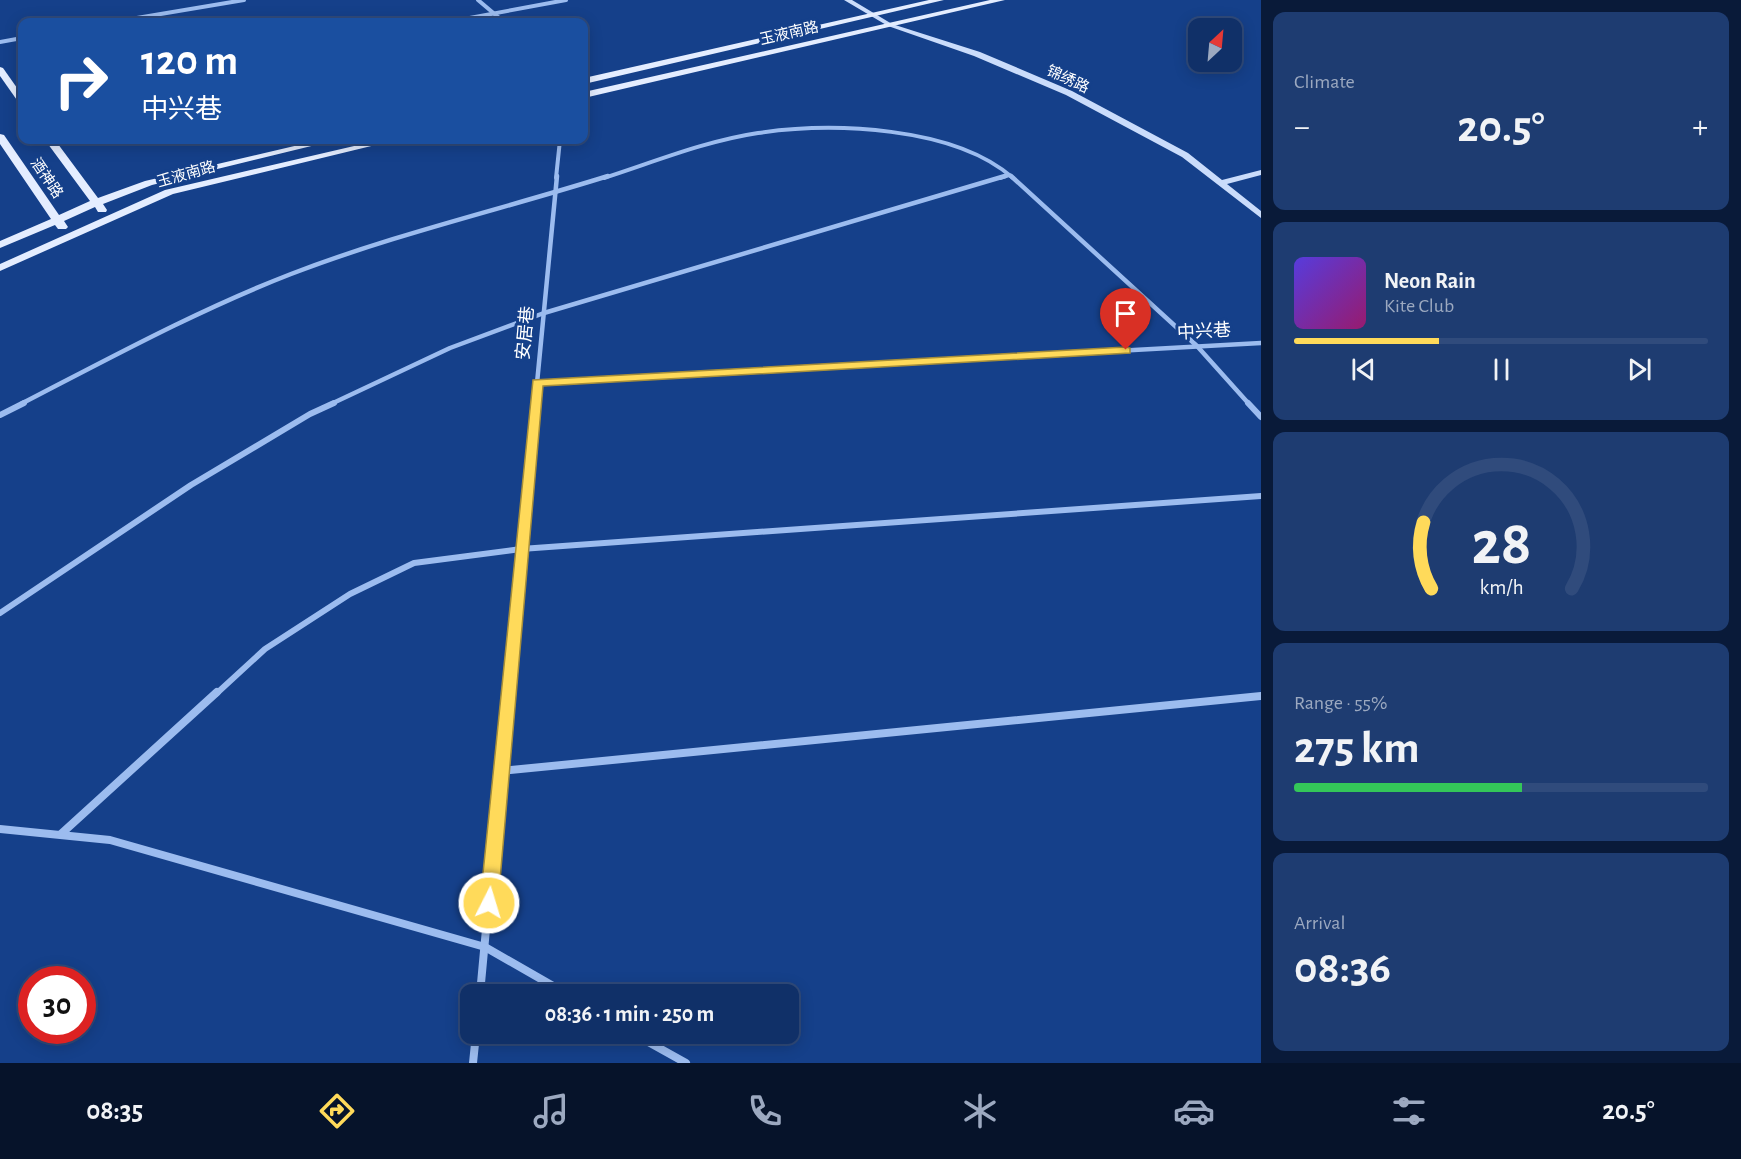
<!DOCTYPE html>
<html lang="en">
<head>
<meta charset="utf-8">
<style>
  body { margin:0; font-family:"Alegreya Sans","Noto Sans SC",sans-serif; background:#1e3c71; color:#f1f3f6; height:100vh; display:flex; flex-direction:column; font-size:22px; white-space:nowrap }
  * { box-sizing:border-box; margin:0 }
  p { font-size:20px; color:#9ca9c0 }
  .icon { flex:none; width:33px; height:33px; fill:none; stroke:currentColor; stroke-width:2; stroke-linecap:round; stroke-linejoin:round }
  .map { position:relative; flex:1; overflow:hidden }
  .drawer { display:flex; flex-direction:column; gap:12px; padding:12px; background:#091a39; width:480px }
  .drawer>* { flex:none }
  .banner { position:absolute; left:18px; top:18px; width:570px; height:126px; border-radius:12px; box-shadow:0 3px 15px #0003,0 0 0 2px #304b7c; background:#1a4fa0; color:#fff; overflow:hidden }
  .needle { width:39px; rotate:26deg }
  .controls { position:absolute; left:1188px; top:18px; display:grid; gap:12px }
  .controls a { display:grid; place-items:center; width:54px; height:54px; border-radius:12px; background:#103068; box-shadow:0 3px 15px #0003,0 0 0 2px #304b7c; font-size:30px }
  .speed { position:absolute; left:18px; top:966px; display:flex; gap:12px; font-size:30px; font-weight:700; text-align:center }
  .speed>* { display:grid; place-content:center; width:78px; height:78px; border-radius:50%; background:#103068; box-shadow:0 3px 15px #0003,0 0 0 2px #304b7c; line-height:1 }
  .speed .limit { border:9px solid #d22; background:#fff; color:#111 }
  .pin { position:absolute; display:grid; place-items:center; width:51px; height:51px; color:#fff; margin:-62px -26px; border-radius:50% 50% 50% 0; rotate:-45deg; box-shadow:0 0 6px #0007 }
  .pin .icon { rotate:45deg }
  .me { position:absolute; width:66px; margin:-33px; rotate:5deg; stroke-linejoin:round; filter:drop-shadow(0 0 4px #0008) }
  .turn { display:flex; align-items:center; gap:21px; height:126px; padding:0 24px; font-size:27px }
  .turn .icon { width:78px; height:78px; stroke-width:2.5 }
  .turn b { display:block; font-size:42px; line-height:51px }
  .big { font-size:45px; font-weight:700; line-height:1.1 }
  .drawer .tile { flex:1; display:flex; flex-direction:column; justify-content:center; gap:9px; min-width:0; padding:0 21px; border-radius:12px; background:#1e3c71 }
  .drawer .dial { align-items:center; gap:0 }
  .dial svg { height:156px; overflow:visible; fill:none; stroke:#304b7c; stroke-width:7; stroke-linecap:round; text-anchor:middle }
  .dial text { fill:#f1f3f6; stroke:none }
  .song { display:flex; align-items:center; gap:18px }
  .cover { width:72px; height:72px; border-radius:9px; background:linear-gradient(135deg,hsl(250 70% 55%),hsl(320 70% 35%)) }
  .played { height:6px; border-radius:3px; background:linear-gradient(90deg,#ffda5a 35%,#304b7c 35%) }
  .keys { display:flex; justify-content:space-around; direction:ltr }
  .heat { display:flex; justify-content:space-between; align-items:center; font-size:33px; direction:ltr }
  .charge { height:9px; border-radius:4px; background:linear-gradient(90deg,#34c759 55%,#304b7c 0) }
  .trip { position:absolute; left:460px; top:984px; width:339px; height:60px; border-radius:12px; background:#103068; box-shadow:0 3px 15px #0003,0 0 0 2px #304b7c; font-weight:700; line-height:60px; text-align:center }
  .menu { display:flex; height:96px; justify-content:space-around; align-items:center; background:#06132a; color:#9ca9c0 }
  .menu .icon { width:42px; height:42px }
  .menu .on { color:#ffda5a }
  .menu b { font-size:27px; color:#f1f3f6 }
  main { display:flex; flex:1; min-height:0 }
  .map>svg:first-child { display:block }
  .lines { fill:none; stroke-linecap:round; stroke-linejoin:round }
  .street-far3 { stroke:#9cbcef; stroke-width:4 }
  .street-far2 { stroke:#9cbcef; stroke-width:4.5 }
  .street-far1 { stroke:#9cbcef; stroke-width:6 }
  .street { stroke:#9cbcef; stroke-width:8 }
  .secondary { fill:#cadcfb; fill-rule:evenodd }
  .primary { fill:#e4edff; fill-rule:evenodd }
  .route { fill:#ffda5a; stroke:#a68e3a; stroke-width:1.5 }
  .labels { text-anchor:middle; stroke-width:6; stroke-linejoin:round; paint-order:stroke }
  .far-street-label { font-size:15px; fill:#fff; stroke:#15408a }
  .street-label { font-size:18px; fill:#fff; stroke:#15408a }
</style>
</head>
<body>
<main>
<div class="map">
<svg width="1261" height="1063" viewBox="0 0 1261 1063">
  <rect width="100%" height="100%" fill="#15408a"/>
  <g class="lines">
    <!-- street-far3 -->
    <g class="street-far3">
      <path d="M478,0L504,22"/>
      <path d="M113,22L244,0"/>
      <path d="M448,22L566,0"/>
      <path d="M0,42L22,38"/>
      <path d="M556,178L560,140"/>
      <path d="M604,178C654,162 705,141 758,133C832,122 954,126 1013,178"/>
      <path d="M1000,178L1009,175"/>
    </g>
    <!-- street-far2 -->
    <g class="street-far2">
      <path d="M1011,176L1197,346L1249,404"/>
      <path d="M537,383L1261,343"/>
      <path d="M21,404C110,358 198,310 291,274C395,234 503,209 608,176"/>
      <path d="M331,404L450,348L544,313L1005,176"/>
      <path d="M535,404L557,176"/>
    </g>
    <!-- street-far1 -->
    <g class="street-far1">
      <path d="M1248,403L1261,417"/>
      <path d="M0,415L24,403"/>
      <path d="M0,613L191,485L310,414L334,403"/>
      <path d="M216,694L265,649L350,594L414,563L521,549L1261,496"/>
      <path d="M508,694L535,403"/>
    </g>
    <!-- street -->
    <g class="street">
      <path d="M501,771L1261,696"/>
      <path d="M0,829L110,840L485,947L567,994"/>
      <path d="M61,834L217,692"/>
      <path d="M480,994L508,692"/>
      <path d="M634,1034L686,1063"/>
      <path d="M473,1063L476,1034"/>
    </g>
    <!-- secondary -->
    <path class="secondary" d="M844,0H852L892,24L980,52L1072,91L1188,153L1222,180L1261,170V175L1227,184L1261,211V218L1182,157L1066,95L974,56L888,26Z"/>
    <!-- primary -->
    <g class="primary">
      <path d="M929,0H944L584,84V78Z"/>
      <path d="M990,0H1005L584,98V92Z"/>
      <path d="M0,67L3,68L22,95V104L19,103L0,76Z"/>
      <path d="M0,134L4,135L59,215L90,201L45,140H55L98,198L145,181L320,140H336L152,185L103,204L107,210L106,212H98L95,207L64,221L68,227L66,229H58L55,225L0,248V241L51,219L0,144Z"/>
      <path d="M380,140H396L173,194L0,271V264L165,190Z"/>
    </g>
  </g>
  <!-- route -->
  <path class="route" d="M1126,347L1130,348V353L543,386L498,903L495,909L489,911L482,909L480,903L533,380Z"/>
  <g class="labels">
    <!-- far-street labels -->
    <g class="far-street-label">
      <text transform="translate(789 33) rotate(-13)" y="5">玉液南路</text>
      <text transform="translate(1068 79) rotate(25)" y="5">锦绣路</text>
      <text transform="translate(186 174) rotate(-16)" y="5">玉液南路</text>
      <text transform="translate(47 178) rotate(56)" y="5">酒神路</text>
    </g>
    <!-- street labels -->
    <g class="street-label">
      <text transform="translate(1204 331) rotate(-3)" y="6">中兴巷</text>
      <text transform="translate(525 333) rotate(-85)" y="6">安居巷</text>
    </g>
  </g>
</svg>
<div class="controls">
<a><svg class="needle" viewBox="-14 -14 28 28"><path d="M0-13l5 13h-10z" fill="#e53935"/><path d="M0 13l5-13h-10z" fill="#9ca9c0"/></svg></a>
</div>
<div class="speed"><div class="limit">30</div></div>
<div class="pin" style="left:1126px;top:350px;background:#d93025"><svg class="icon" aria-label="arrive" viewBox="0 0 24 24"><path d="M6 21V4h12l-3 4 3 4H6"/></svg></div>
<svg class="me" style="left:489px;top:903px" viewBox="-20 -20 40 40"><circle r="17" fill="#ffda5a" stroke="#fff" stroke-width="3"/><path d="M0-11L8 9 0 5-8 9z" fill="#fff"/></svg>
<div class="trip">08:36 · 1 min · 250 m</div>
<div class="banner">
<div class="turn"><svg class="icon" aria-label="right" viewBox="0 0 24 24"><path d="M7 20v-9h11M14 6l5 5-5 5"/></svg><div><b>120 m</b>中兴巷</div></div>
</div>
</div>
<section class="drawer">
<div class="tile"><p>Climate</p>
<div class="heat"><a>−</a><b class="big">20.5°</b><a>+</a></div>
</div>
<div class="tile">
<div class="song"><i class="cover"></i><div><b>Neon Rain</b><p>Kite Club</p></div></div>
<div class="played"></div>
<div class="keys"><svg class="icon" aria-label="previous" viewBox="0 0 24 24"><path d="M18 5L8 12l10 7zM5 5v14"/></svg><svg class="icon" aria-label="pause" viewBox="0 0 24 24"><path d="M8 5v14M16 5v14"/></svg><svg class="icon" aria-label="next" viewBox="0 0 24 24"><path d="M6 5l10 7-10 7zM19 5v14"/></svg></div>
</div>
<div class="tile dial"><svg viewBox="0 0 100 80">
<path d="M14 69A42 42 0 1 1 86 69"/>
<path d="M14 69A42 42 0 0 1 10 35" stroke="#ffda5a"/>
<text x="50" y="56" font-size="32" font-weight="700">28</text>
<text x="50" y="72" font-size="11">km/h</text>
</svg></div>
<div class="tile"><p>Range · 55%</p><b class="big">275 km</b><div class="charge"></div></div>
<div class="tile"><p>Arrival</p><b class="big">08:36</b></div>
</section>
</main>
<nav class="menu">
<b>08:35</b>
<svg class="icon on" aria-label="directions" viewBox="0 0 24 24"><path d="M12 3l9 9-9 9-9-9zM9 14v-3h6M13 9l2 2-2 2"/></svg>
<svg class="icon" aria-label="music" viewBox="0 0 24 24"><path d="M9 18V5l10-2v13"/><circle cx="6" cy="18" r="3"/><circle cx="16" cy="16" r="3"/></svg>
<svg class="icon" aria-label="phone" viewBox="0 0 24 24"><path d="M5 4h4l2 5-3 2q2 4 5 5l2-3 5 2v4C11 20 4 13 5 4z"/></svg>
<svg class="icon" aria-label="climate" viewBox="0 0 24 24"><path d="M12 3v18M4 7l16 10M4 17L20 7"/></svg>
<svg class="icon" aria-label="car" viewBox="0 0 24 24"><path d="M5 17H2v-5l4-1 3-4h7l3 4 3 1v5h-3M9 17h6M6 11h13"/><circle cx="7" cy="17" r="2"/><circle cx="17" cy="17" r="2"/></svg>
<svg class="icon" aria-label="filters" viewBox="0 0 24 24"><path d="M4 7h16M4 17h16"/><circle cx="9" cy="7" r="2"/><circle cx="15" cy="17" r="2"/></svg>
<b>20.5°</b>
</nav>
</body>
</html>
